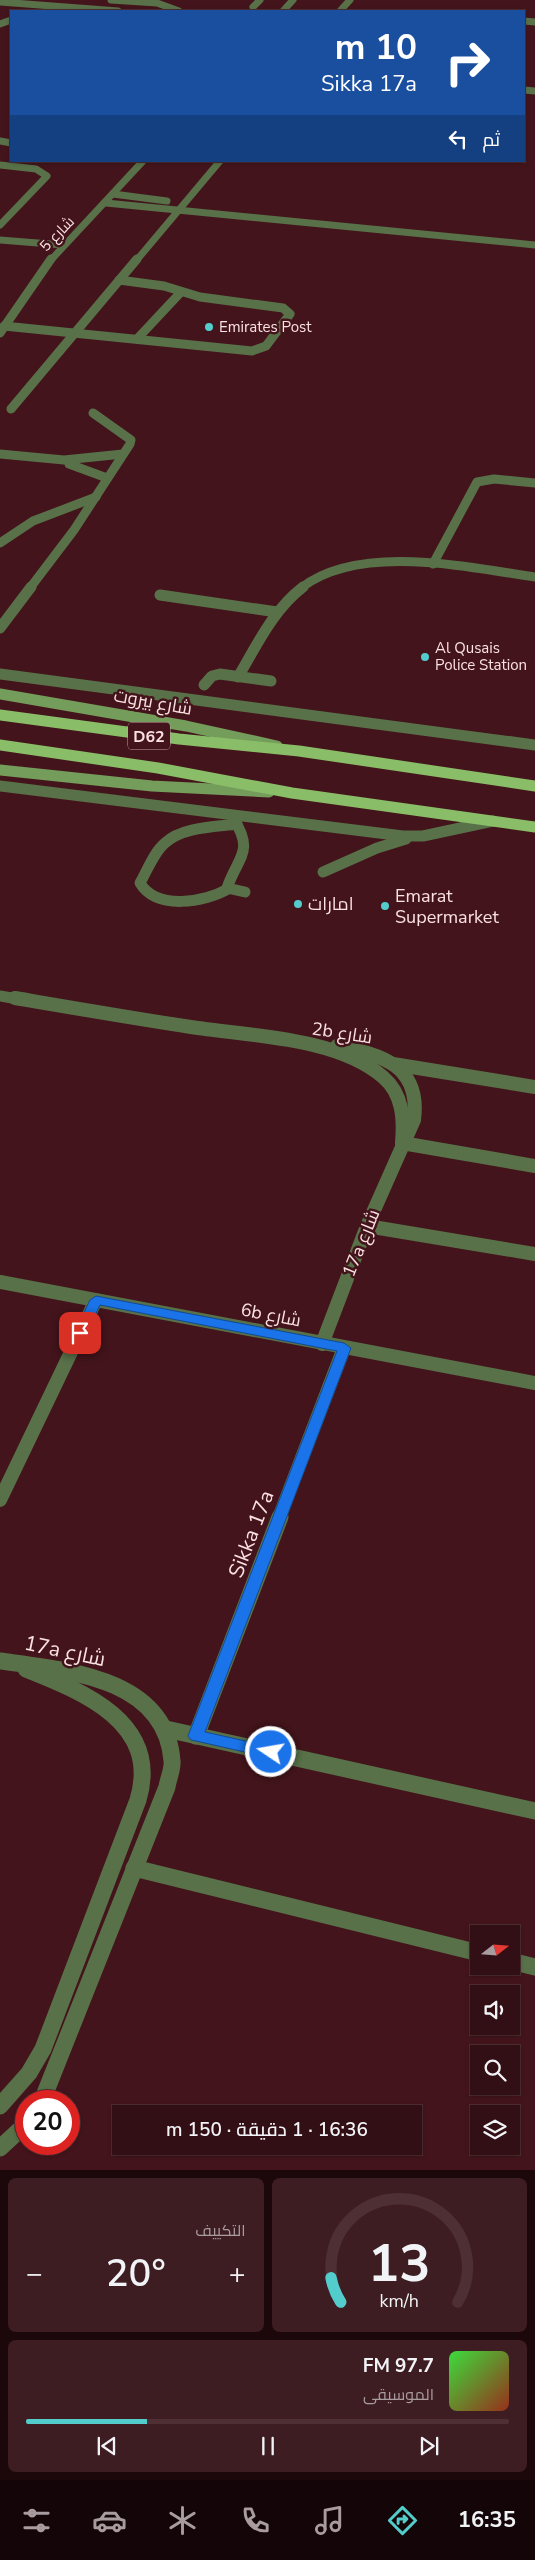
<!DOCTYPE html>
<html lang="ar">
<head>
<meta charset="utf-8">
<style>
  body { margin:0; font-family:"Nunito Sans",Cairo,sans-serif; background:#3d1d22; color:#f1f3f6; direction:rtl; height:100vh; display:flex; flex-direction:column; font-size:19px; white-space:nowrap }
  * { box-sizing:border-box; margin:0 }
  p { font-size:16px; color:#a89ca0 }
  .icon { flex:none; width:28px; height:28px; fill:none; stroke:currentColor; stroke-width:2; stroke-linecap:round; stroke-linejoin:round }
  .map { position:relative; height:2170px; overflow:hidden; direction:ltr }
  .side { display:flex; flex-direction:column; gap:8px; padding:8px; background:#1c080b; flex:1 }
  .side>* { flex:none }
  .banner { position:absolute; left:10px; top:10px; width:515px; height:152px; border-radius:0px; box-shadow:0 1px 4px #0004,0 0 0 1px #4d2f34; direction:rtl; background:#1a4fa0; color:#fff; overflow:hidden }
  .needle { width:32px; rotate:73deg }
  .tools { position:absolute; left:470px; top:1925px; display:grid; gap:10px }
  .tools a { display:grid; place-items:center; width:50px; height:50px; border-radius:0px; background:#320f14; box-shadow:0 1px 4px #0004,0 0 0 1px #4d2f34; font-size:25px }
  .speed { position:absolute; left:15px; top:2090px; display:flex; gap:10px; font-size:25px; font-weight:700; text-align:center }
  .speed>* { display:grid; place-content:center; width:65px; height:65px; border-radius:50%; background:#320f14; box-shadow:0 1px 4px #0004,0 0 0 1px #4d2f34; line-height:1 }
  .speed .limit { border:8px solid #d22; background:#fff; color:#111 }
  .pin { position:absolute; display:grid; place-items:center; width:42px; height:42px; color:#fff; margin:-21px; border-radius:10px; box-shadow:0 2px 8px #0006 }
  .me { position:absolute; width:55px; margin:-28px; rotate:282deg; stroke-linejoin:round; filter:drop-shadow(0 0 4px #0008) }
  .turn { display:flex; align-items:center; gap:18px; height:105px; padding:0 25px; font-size:22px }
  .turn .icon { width:65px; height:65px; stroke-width:2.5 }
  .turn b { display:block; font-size:35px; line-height:42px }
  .then { display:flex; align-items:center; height:48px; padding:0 25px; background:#0003; gap:10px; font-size:19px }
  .big { font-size:38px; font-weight:600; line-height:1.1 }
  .side .tile { flex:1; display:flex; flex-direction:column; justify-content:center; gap:8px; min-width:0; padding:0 18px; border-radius:8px; background:#3d1d22 }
  .side .dial { align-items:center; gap:0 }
  .dial svg { height:130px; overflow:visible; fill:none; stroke:#4d2f34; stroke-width:7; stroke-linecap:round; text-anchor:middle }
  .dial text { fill:#f1f3f6; stroke:none }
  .song { display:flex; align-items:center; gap:15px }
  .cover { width:60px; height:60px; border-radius:8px; background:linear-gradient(135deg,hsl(120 70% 55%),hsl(10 70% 35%)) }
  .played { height:5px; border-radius:2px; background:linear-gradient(90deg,#52cdcc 25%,#4d2f34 25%) }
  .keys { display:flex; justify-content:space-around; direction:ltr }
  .heat { display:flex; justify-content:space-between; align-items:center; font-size:28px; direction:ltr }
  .side .tiles { flex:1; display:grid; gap:8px; grid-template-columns:1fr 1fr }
  .tile:last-child { grid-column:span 2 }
  .trip { position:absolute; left:112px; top:2105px; width:310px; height:50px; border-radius:0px; background:#320f14; box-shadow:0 1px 4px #0004,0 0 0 1px #4d2f34; font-weight:600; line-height:50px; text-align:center; direction:rtl }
  .dock { display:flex; height:80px; justify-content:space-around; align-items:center; background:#140608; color:#a89ca0 }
  .dock .icon { width:35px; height:35px }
  .dock .selected { color:#52cdcc }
  .dock b { font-size:22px; color:#f1f3f6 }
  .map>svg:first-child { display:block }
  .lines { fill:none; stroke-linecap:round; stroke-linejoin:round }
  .service-far4 { stroke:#587149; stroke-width:7 }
  .service-far3 { stroke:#587149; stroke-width:9 }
  .service-far2 { stroke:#587149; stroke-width:11 }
  .service-far1 { stroke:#587149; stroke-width:14 }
  .service { stroke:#587149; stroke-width:17 }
  .minor-far4 { stroke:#587149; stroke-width:7 }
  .minor-far3 { stroke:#587149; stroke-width:9 }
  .minor-far2 { stroke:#587149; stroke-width:11 }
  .minor-far1 { stroke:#587149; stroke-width:14 }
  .minor { stroke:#587149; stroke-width:17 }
  .secondary { stroke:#749c5b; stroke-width:11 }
  .primary { stroke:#89bd67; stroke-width:11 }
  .route { fill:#1a73e8; stroke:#114b97 }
  .poi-dot { fill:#52cdcc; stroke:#43141b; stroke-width:2 }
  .labels { text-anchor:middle; stroke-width:5; stroke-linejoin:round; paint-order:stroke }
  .far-street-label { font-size:15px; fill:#fbe1e2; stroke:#43141b }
  .far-poi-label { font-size:15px; fill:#fbe1e2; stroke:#43141b; text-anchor:start }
  .shield { fill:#43141b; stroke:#c4a4a6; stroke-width:1 }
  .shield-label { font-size:16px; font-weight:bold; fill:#fbe1e2 }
  .street-label { font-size:18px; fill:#fbe1e2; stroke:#43141b }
  .poi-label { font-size:18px; fill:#fbe1e2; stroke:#43141b; text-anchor:start }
  .near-street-label { font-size:21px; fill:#fbe1e2; stroke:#43141b }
</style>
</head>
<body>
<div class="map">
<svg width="535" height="2170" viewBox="0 0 535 2170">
  <rect width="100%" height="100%" fill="#43141b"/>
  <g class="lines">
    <!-- service-far4 -->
    <g class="service-far4">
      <path d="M111,0L157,3L179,11"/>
      <path d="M253,7L260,0"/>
      <path d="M340,11L350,0"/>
      <path d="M0,24L11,20"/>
      <path d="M0,165L36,169L47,176L0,225"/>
      <path d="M113,194L167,201"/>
      <path d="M106,203L535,245"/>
      <path d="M0,240L63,245"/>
      <path d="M136,261L220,161"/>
    </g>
    <!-- service-far3 -->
    <g class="service-far3">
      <path d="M4,326L252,351L266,346L290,314L283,308L200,297L164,286L119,280"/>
      <path d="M137,339L181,292"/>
      <path d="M11,409L137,259"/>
      <path d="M0,454L64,460L123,454"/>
      <path d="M69,464L107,478"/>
      <path d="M0,543L33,521L96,497"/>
      <path d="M433,564L477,482L494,479L535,483"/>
      <path d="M30,588L74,530L130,444L131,440L93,413"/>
      <path d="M301,588C359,543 467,567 535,577"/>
    </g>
    <!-- service-far2 -->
    <g class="service-far2">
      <path d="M160,595L277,612"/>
      <path d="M0,628L31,587"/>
      <path d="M238,677C257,645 273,610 303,587"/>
      <path d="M204,685L212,676L220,674L271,681"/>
      <path d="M0,786L403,836H423L493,821"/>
      <path d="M233,818C255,852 238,856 227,888L245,892"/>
      <path d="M323,872L377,848L406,839"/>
      <path d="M228,889C205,902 157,911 140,883C147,871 154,852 165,843C182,827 215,827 237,824"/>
    </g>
    <!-- service-far1 -->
    <g class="service-far1">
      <path d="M393,1064L535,1087"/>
      <path d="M402,1143L535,1166"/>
      <path d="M367,1226L535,1254"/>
      <path d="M0,1500L96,1300"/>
      <path d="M279,1518L344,1348"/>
    </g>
    <!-- service -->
    <g class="service">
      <path d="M166,1729L535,1811"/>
      <path d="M196,1736L280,1517"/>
      <path d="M134,1868L479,1953"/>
      <path d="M511,1961L535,1967"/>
    </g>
    <!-- minor-far4 -->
    <g class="minor-far4">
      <path d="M0,2L118,11"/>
      <path d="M283,11L293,0"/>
      <path d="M524,21L535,22"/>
      <path d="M524,90L535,91"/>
      <path d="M0,141L11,143"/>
      <path d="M50,261L143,161"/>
    </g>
    <!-- minor-far3 -->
    <path class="minor-far3" d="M0,333L51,259"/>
    <!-- minor-far2 -->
    <g class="minor-far2">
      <path d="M0,674L535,745"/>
      <path d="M0,996L23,1000"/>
    </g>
    <!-- minor-far1 -->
    <g class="minor-far1">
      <path d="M15,998C74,1008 132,1018 191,1027C249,1036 337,1037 383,1077C403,1094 404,1119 402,1143"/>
      <path d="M0,1282L535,1383"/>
      <path d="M322,1344L367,1226L414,1120C421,1066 382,1054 337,1046"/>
    </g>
    <!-- minor -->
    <g class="minor">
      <path d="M0,1661C65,1670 166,1677 172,1761C173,1769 168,1779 167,1787L42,2101"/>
      <path d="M0,2106L29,2073L43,2049L138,1800C161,1723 84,1692 26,1669"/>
      <path d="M0,2148L26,2124"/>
    </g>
    <!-- secondary -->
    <g class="secondary">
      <path d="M0,694L186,726L277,746"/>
      <path d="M0,770L152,786L269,792"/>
    </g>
    <!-- primary -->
    <g class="primary">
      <path d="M0,715L179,739L299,751L535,786"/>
      <path d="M0,745L158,768L292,793L535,827"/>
    </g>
  </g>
  <!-- route -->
  <path class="route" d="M96,1296L344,1343L351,1348L205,1732L277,1748L279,1752L277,1756L271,1758L196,1741L191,1740L188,1736L337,1351L100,1305L85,1336H76L74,1333L90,1300Z"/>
  <!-- markers -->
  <g class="poi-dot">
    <circle cx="209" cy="327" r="5"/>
    <circle cx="425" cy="657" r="5"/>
    <circle cx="298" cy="904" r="5"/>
    <circle cx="385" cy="906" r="5"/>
  </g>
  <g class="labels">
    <!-- far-street labels -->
    <g class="far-street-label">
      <text transform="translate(57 234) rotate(-46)" y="5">شارع 5</text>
    </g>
    <!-- far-poi labels -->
    <g class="far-poi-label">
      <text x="219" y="332">Emirates Post</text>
      <text x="435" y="653">Al Qusais<tspan x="435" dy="17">Police Station</tspan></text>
    </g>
    <!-- shield labels -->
    <rect class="shield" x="128" y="722.5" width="42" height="27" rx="4"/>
    <g class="shield-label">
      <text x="149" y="742">D62</text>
    </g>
    <!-- street labels -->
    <g class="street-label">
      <text transform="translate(153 702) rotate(10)" y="6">شارع بيروت</text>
      <text transform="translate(342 1033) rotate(9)" y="6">2b شارع</text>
      <text transform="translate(361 1243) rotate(-68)" y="6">17a شارع</text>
      <text transform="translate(271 1315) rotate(11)" y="6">6b شارع</text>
    </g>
    <!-- poi labels -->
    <g class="poi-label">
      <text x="395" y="902">Emarat<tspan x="395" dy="21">Supermarket</tspan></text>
      <text x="308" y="910">امارات</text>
    </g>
    <!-- near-street labels -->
    <g class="near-street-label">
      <text transform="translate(251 1534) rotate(-69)" y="7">Sikka 17a</text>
      <text transform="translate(65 1651) rotate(12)" y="7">17a شارع</text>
    </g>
  </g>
</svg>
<div class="tools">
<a><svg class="needle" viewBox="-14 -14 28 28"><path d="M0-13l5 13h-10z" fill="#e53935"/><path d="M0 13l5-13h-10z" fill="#a89ca0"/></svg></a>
<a><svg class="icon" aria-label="sound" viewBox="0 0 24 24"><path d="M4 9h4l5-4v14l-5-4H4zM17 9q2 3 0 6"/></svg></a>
<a><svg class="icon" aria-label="search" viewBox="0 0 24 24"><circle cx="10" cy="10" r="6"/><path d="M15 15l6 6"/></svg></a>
<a><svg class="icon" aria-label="layers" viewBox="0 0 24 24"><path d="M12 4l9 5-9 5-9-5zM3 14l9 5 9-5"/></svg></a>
</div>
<div class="speed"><div class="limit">20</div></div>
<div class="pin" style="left:80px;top:1333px;background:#d93025"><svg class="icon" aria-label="arrive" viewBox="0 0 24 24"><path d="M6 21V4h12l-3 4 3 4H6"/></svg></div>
<svg class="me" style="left:271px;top:1752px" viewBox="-20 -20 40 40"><circle r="17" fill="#1a73e8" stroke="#fff" stroke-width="3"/><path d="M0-11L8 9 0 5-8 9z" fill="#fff"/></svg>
<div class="trip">16:36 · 1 دقيقة · 150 m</div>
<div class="banner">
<div class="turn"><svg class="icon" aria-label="right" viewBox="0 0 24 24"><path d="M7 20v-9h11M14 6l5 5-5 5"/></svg><div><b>10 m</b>Sikka 17a</div></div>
<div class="then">ثم<svg class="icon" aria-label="left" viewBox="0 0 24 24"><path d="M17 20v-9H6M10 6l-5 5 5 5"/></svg></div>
</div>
</div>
<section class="side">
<div class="tiles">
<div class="tile dial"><svg viewBox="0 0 100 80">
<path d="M14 69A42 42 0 1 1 86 69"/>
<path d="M14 69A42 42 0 0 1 8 54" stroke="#52cdcc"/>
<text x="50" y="56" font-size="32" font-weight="700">13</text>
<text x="50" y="72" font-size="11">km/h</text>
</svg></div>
<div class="tile"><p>التكييف</p>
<div class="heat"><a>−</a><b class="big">20°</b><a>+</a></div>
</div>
<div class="tile">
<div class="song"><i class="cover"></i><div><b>97.7 FM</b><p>الموسيقى</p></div></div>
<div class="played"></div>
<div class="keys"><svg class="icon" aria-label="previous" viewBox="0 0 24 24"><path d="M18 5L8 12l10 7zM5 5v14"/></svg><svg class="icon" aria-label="pause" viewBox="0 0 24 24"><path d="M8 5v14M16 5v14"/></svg><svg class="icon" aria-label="next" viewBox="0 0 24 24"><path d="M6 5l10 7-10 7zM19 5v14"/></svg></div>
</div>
</div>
</section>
<nav class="dock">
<b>16:35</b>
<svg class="icon selected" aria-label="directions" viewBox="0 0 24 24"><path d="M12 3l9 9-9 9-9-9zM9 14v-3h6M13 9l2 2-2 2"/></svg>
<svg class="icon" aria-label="music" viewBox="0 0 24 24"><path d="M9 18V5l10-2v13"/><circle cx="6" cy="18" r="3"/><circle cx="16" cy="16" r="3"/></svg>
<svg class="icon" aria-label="phone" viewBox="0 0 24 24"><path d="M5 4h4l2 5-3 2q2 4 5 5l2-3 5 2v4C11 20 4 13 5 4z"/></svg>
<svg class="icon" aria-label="climate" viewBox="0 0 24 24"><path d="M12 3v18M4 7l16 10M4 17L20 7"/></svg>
<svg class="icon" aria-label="car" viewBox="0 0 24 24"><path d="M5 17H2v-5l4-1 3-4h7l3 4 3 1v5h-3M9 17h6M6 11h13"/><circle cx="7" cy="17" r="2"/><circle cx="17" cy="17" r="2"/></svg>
<svg class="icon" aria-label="filters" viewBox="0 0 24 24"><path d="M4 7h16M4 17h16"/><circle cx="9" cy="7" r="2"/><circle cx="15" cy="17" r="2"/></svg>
</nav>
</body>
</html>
